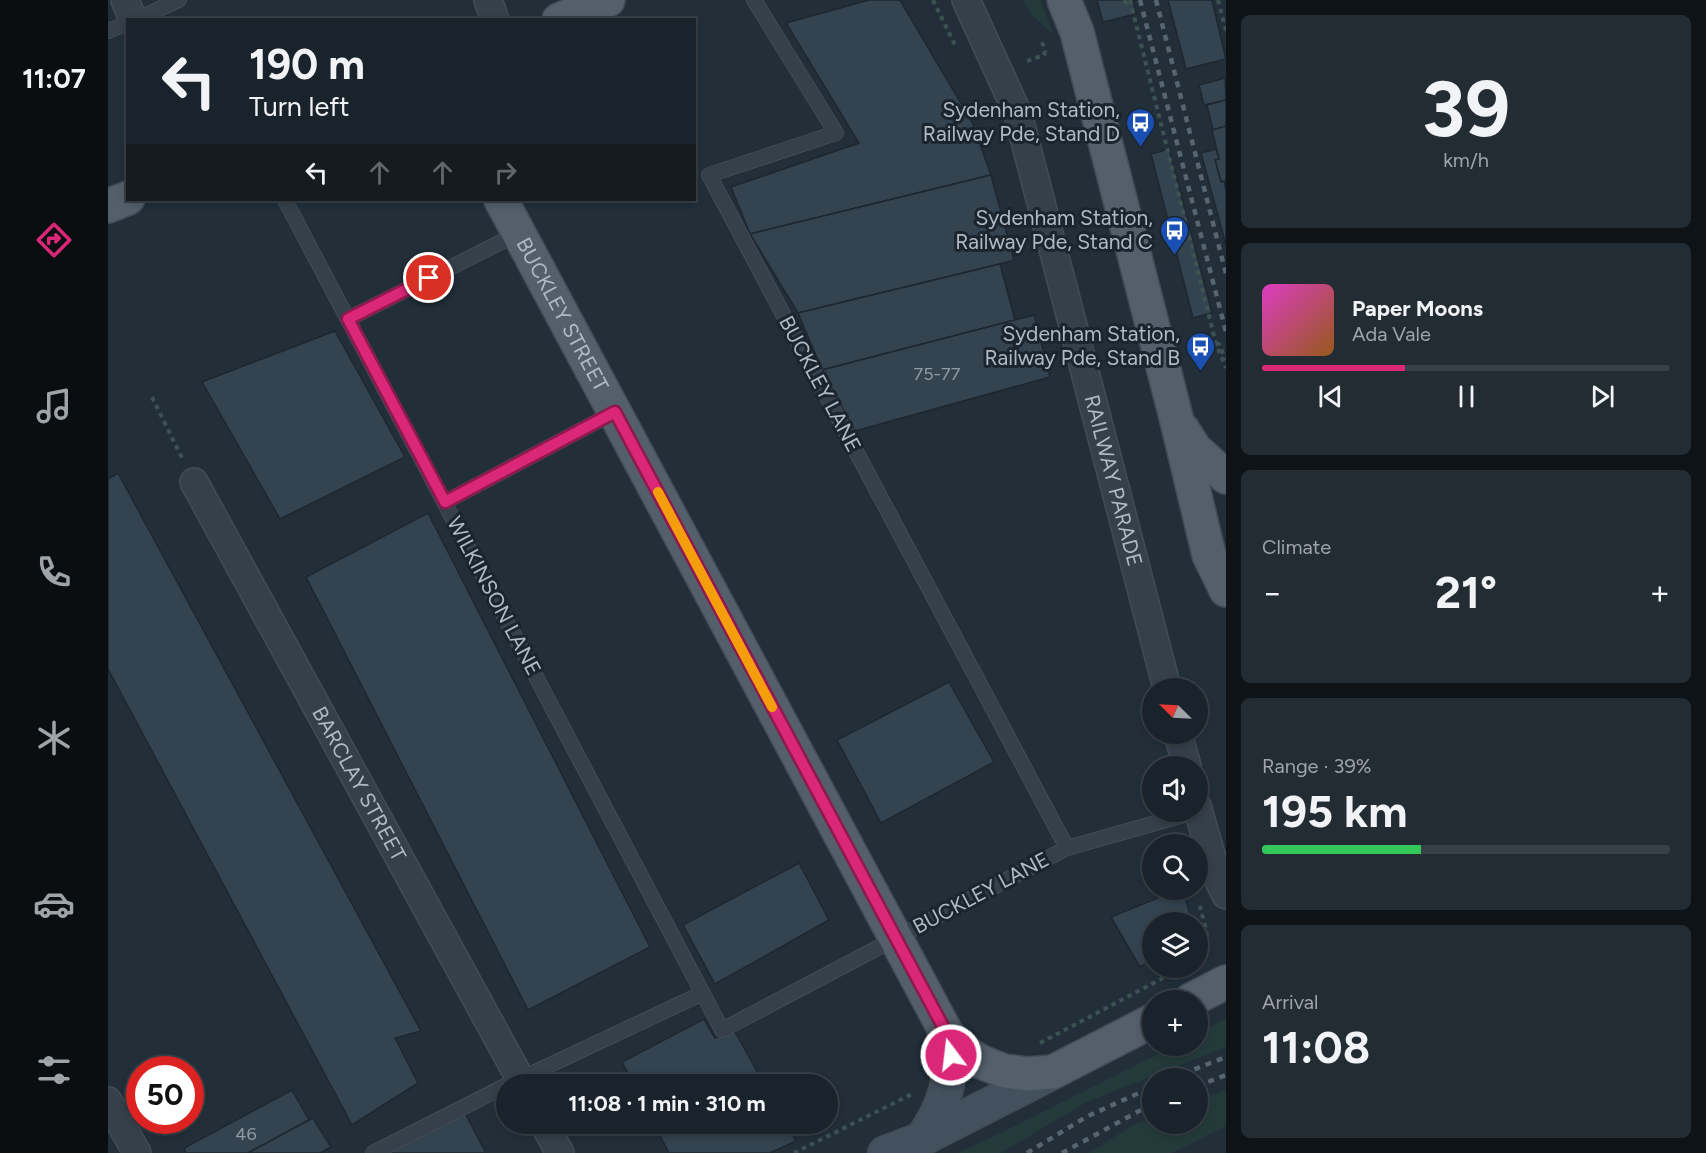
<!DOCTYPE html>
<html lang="en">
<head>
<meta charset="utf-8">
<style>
  body { margin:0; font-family:Figtree,sans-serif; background:#232b33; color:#f1f3f6; height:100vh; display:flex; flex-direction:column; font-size:22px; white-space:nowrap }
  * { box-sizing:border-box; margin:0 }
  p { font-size:20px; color:#9fa4a9 }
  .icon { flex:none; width:33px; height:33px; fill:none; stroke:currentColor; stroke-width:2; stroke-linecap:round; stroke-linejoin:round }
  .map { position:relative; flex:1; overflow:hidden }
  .details { display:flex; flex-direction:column; gap:15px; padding:15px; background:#0e1318; width:480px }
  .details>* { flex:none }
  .banner { position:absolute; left:18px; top:18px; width:570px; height:183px; border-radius:0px; box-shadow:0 3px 9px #0003,0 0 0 2px #384047; background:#1a232b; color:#f1f3f6; overflow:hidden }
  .needle { width:39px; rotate:294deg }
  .buttons { position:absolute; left:1034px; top:678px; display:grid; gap:12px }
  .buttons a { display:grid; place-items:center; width:66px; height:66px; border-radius:50%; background:#1a232b; box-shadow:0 3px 9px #0003,0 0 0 2px #384047; font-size:30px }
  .speed { position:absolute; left:18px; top:1056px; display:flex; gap:12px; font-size:30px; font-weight:700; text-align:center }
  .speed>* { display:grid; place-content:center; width:78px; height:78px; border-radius:50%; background:#1a232b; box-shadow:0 3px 9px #0003,0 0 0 2px #384047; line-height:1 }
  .speed .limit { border:9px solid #d22; background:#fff; color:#111 }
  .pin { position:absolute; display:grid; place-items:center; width:51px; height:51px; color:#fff; margin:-26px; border:3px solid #fff; border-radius:50%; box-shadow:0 2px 6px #0007 }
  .me { position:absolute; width:66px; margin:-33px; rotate:345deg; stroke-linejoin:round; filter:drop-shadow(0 0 4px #0008) }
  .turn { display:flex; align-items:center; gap:21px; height:126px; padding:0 24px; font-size:27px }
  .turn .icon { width:78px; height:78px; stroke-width:2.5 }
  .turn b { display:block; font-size:42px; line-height:51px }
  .lanes { display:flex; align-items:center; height:57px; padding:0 24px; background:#0003; justify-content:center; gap:30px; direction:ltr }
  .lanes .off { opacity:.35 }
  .big { font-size:45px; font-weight:700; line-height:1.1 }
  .details .widget { flex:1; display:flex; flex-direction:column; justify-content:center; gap:9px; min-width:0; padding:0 21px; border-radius:9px; background:#232b33 }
  .details .dial { align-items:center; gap:0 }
  .dial b { font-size:78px; line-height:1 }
  .song { display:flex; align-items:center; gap:18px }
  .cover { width:72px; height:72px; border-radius:9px; background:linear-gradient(135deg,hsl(310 70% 55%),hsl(30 70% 35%)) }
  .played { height:6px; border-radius:3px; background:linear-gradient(90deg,#db2777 35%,#384047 35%) }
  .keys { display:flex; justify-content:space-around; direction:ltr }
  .heat { display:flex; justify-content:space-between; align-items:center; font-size:33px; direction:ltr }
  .charge { height:9px; border-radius:4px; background:linear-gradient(90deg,#34c759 39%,#384047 0) }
  .trip { position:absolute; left:388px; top:1074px; width:342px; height:60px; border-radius:30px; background:#1a232b; box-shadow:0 3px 9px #0003,0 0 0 2px #384047; font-weight:700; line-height:60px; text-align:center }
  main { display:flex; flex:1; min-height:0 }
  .tab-bar { display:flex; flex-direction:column; width:108px; justify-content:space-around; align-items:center; background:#0a0e11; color:#9fa4a9 }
  .tab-bar .icon { width:42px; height:42px }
  .tab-bar .current { color:#db2777 }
  .tab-bar b { font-size:27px; color:#f1f3f6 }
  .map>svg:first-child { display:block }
  .green { fill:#243a3a }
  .building { fill:#344350; stroke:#1d2730; stroke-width:1.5 }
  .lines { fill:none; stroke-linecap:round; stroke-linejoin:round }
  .service-casing { stroke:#414c56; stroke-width:16 }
  .minor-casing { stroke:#414c56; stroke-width:30 }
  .secondary-casing { stroke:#414c56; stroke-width:36 }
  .primary-casing { stroke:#414c56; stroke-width:36 }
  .path { stroke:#3c5352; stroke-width:4; stroke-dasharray:4.5 4.5; stroke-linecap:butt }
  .service { stroke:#35404a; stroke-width:14 }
  .minor { stroke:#35404a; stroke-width:27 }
  .secondary { stroke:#43505d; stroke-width:33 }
  .primary { stroke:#535f6a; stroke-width:33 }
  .rail { stroke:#576571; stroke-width:4.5; stroke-dasharray:6 6; stroke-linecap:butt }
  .route-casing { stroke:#8e194d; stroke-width:15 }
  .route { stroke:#db2777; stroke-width:10 }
  .slow { stroke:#f59e0b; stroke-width:10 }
  .labels { text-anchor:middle; stroke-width:6; stroke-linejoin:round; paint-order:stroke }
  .number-label { font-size:18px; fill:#8f9ba6 }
  .poi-label { font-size:21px; fill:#b0bbc6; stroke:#1b252e; text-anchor:end }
  .street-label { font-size:21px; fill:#b0bbc6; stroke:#1b252e }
</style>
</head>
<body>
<main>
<nav class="tab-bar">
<b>11:07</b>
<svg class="icon current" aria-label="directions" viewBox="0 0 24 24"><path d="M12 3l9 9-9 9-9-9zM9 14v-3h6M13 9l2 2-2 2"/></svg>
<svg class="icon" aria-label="music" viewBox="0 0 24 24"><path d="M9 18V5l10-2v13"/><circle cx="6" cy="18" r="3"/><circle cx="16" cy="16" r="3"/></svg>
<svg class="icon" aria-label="phone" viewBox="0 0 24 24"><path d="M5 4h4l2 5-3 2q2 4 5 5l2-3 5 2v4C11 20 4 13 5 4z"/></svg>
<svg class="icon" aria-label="climate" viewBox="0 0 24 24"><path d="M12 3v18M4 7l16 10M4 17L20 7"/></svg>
<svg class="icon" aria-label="car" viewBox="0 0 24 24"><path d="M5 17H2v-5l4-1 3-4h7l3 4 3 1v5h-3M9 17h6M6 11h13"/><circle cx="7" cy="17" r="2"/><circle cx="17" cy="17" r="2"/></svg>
<svg class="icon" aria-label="filters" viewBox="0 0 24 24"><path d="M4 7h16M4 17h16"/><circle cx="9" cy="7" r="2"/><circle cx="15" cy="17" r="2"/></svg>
</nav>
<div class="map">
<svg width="1118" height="1153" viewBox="0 0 1118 1153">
  <rect width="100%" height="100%" fill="#222f39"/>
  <!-- green -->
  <g class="green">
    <path d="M914,0H932L946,35L926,17Z"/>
    <path d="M1118,1018V1047L979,1102L893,1153H849L895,1132L1066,1046H1089V1034Z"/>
    <path d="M1118,1090V1126L1064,1153H981L1030,1122L1044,1117V1124H1089V1100Z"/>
  </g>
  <!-- building -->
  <g class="building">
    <path d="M761,0H792L864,122L883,175L642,234L623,187L751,143L678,23Z"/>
    <path d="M989,0H1025L1028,14L995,22Z"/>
    <path d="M1060,0H1104L1118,59L1078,69Z"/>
    <path d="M1117,78L1118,100L1096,105L1091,85Z"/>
    <path d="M1118,100V126L1105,130L1099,105Z"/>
    <path d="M1118,126V190L1116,181L1113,182L1107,160L1111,159L1104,130Z"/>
    <path d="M1061,149L1104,313L1085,318L1043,154Z"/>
    <path d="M1108,149L1111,159L1107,160L1113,182L1116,181L1118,190V245L1093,153Z"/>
    <path d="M883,175L906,260L892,264L690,313L642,234Z"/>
    <path d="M892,264L907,320L714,370L690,313Z"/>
    <path d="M926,315L942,377L747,431L714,370Z"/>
    <path d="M227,331L297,457L172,519L94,382Z"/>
    <path d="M10,473L313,1031L287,1038L310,1083L244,1125L0,669V479Z"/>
    <path d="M320,513L542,947L420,1010L198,577Z"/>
    <path d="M841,682L886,762L773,823L729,740Z"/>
    <path d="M691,863L721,920L607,984L575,925Z"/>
    <path d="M1069,890H1075L1084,922H1044V960L1032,967L1003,917Z"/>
    <path d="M596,1019L607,1038L626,1030L656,1084H526L514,1062Z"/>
    <path d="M184,1090L201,1120L140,1153H78L76,1148Z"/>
    <path d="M356,1111L378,1153H266Z"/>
    <path d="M205,1118L223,1147L212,1153H140Z"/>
    <path d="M546,1124H678L688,1141L662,1153H561Z"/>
  </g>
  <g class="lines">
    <defs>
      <g id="service">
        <path d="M646,0L728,133L601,175L959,848"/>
        <path d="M27,20L71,0"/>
        <path d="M0,31L20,23"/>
        <path d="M177,200L614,1030L959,848L1090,811"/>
        <path d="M240,319L411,233"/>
        <path d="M337,502L507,412"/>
        <path d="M410,1080L595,993"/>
        <path d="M265,1153L399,1085"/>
      </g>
      <g id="minor">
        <path d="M17,0L25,20"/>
        <path d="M380,0L387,20"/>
        <path id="s1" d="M858,0L910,114L1059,688"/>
        <path id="s2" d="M86,482L415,1084"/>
        <path d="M1070,734L1079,766"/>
        <path d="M1089,806L1110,879L1118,895"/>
        <path d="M0,1101L29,1153"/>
        <path d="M436,1124L452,1153"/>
      </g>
      <g id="secondary">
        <path d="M814,1139C838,1104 846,1076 839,1034"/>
        <path d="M777,1153L814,1139L945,1072"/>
      </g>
      <g id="primary">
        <path d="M956,0L969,32L989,110L1069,421L1101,555L1118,590"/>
        <path d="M451,20L500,0"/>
        <path id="s3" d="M393,200L839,1034L854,1050L873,1062L896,1071L920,1074L945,1072L1044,1021"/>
        <path d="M0,206L20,198"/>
        <path d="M1075,430L1087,449L1118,477"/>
        <path d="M1083,1000L1118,982"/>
      </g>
    </defs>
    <!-- service casing -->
    <use href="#service" class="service-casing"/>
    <!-- minor casing -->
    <use href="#minor" class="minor-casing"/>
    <!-- secondary casing -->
    <use href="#secondary" class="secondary-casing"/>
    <!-- primary casing -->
    <use href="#primary" class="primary-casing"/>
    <!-- path -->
    <g class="path">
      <path d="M825,0L847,45"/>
      <path d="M1017,0L1018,6"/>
      <path d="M1022,0L1108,344L1118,368"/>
      <path d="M1110,0L1118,31"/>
      <path d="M919,61L936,55L937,51L933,39"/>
      <path d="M1108,344H1111L1118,360"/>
      <path d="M44,397L75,460"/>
      <path d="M1089,960C1107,946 1096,925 1092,906"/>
      <path d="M932,1043L1074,968"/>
      <path d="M686,1153L806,1093"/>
    </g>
    <!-- service -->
    <use href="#service" class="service"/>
    <!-- minor -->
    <use href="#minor" class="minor"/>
    <!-- secondary -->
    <use href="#secondary" class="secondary"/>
    <!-- primary -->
    <use href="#primary" class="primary"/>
    <!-- rail -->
    <g class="rail">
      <path d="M1032,0L1118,332"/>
      <path d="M1048,0L1118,274"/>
      <path d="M1064,1078L1118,1057"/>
      <path d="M1089,1086L1118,1075"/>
      <path d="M919,1153L978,1117L1044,1087"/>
      <path d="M954,1153L1044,1104"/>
    </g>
  </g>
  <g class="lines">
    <defs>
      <path id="route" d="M321,278L240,319L337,502L507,412L839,1034L843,1055"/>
    </defs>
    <!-- route casing -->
    <use href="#route" class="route-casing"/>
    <!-- route -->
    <use href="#route" class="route"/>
    <!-- slow -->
    <path class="slow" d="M550,492L664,707"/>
  </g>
  <!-- icons -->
  <defs>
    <symbol id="bus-pin" viewBox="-11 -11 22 30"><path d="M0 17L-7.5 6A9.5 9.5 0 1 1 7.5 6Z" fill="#1a4fb4" stroke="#1b252e"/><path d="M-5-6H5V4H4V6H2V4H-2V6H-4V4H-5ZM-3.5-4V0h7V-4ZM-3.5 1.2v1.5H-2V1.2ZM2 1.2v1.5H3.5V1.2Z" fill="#fff"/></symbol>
  </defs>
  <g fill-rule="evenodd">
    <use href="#bus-pin" x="1016" y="106" width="33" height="45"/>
    <use href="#bus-pin" x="1050" y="214" width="33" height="45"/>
    <use href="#bus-pin" x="1076" y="330" width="33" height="45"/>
  </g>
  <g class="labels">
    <!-- number labels -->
    <g class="number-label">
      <text x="829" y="380">75-77</text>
      <text x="138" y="1140">46</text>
    </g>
    <!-- poi labels -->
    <g class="poi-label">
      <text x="1012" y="117">Sydenham Station,<tspan x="1012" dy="24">Railway Pde, Stand D</tspan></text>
      <text x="1045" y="225">Sydenham Station,<tspan x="1045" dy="24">Railway Pde, Stand C</tspan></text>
      <text x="1072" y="341">Sydenham Station,<tspan x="1072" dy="24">Railway Pde, Stand B</tspan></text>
    </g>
    <!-- street labels -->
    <g class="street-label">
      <text dy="7" stroke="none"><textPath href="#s3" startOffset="130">BUCKLEY STREET</textPath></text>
      <text transform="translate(712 384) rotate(62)" y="7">BUCKLEY LANE</text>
      <text dy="7" stroke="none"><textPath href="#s1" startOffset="504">RAILWAY PARADE</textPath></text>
      <text transform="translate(386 596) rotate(62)" y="7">WILKINSON LANE</text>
      <text dy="7" stroke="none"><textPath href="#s2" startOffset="344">BARCLAY STREET</textPath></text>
      <text transform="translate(873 893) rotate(-28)" y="7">BUCKLEY LANE</text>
    </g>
  </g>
</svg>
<div class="buttons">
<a><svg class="needle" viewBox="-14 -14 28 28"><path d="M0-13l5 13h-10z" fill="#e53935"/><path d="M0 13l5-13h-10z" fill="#9fa4a9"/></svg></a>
<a><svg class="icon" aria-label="sound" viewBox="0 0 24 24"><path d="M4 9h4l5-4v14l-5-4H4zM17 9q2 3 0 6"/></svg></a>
<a><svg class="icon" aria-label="search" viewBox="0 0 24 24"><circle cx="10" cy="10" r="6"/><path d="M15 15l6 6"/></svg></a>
<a><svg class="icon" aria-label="layers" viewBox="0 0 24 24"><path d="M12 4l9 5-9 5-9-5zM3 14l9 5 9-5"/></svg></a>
<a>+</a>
<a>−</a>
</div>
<div class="speed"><div class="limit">50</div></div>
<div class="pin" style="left:321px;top:278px;background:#d93025"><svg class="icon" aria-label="arrive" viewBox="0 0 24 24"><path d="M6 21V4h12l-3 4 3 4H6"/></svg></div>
<svg class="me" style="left:843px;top:1055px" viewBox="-20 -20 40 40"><circle r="17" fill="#db2777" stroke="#fff" stroke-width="3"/><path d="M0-11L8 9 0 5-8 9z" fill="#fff"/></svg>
<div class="trip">11:08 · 1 min · 310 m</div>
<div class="banner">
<div class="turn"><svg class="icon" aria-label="left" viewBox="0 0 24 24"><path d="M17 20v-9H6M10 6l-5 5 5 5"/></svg><div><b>190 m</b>Turn left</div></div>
<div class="lanes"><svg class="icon" aria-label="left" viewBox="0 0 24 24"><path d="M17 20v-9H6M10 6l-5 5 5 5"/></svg><svg class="icon off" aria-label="ahead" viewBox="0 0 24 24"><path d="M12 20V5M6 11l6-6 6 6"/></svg><svg class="icon off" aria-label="ahead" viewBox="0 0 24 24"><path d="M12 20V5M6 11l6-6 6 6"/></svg><svg class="icon off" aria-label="right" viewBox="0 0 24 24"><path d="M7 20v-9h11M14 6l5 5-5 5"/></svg></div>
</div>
</div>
<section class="details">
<div class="widget dial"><b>39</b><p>km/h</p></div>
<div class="widget">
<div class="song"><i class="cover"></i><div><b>Paper Moons</b><p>Ada Vale</p></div></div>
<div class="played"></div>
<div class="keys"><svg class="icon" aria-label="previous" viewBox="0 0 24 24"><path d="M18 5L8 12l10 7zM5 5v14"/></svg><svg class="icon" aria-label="pause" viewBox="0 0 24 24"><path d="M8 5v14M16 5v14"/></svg><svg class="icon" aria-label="next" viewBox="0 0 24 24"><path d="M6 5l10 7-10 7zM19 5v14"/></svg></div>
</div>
<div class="widget"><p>Climate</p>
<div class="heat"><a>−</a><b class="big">21°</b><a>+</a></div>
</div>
<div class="widget"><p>Range · 39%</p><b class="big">195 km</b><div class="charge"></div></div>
<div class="widget"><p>Arrival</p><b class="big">11:08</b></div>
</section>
</main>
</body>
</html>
